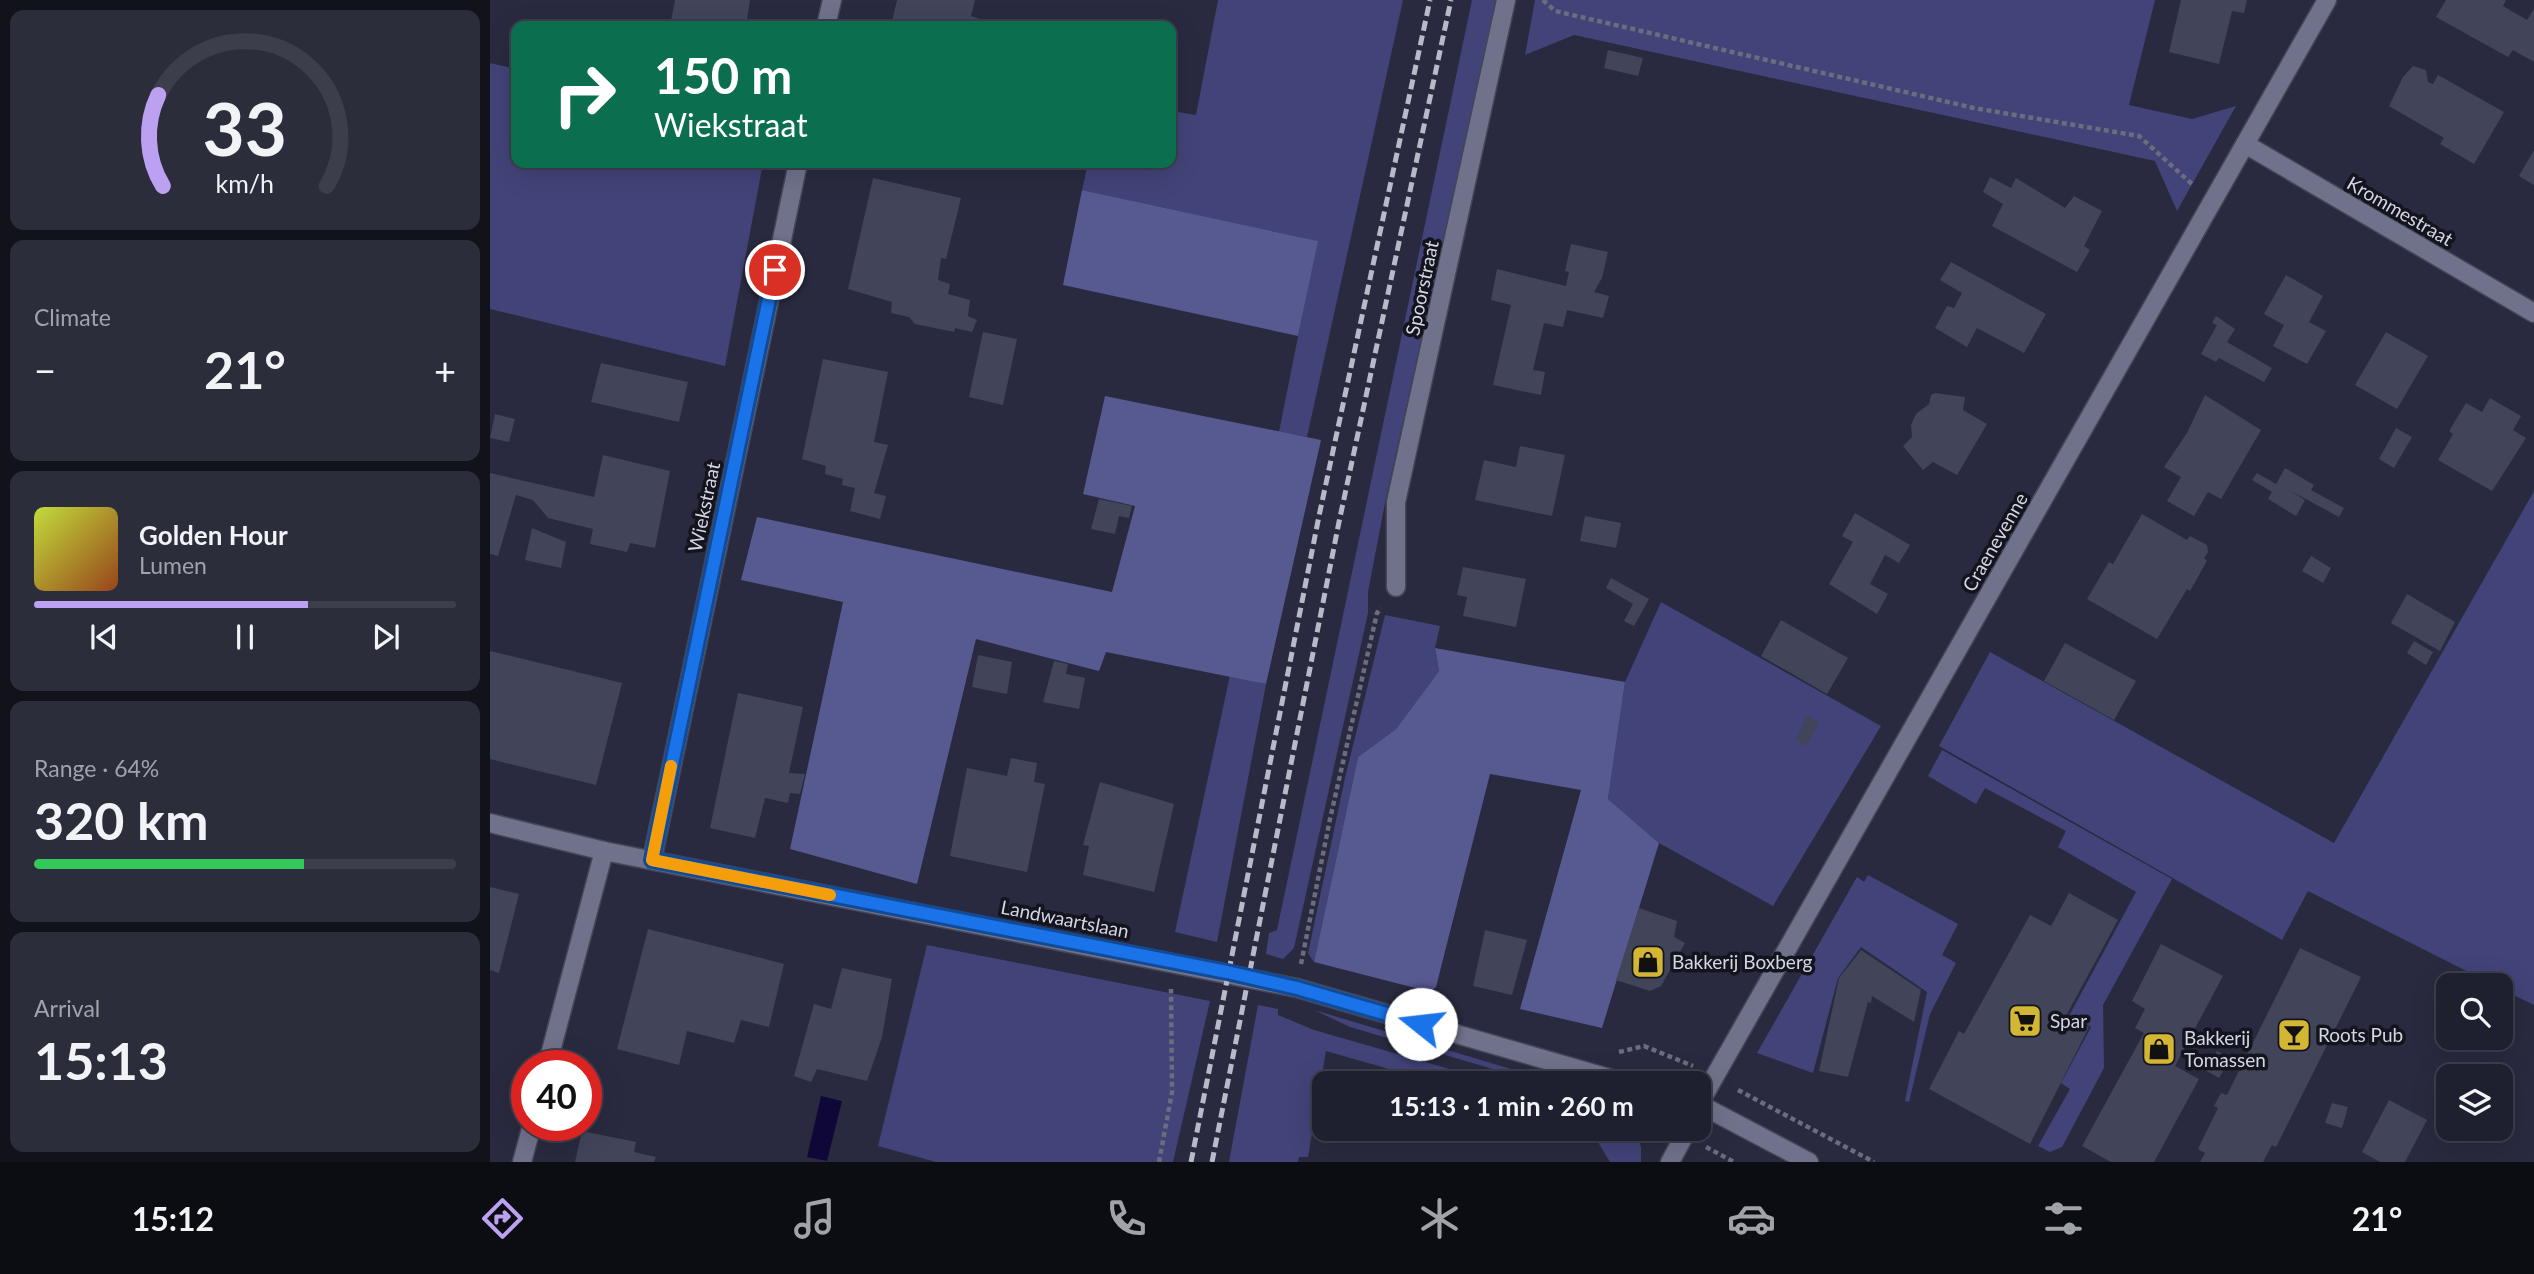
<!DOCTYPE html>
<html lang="en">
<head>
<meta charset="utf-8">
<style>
  body { margin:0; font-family:Lato,sans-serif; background:#2c2d3b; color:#f1f3f6; height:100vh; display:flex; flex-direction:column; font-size:26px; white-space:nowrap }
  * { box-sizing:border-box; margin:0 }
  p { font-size:23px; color:#a1a3aa }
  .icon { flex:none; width:38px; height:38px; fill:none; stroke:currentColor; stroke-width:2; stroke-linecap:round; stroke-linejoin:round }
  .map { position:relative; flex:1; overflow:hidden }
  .drawer { display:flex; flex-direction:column; gap:10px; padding:10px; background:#11121a; width:490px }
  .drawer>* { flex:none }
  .hud { position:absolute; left:21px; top:21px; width:665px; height:147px; border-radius:14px; box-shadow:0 7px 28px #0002,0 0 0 2px #3c3e4b; background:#0b6e4f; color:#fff; overflow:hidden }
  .fabs { position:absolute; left:1946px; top:973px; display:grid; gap:14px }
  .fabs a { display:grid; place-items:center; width:77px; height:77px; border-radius:14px; background:#1f202f; box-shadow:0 7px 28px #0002,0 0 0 2px #3c3e4b; font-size:35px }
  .speed { position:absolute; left:21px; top:1050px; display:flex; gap:14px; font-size:35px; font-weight:700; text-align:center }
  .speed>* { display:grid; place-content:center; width:91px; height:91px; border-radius:50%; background:#1f202f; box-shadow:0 7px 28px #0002,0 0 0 2px #3c3e4b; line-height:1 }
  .speed .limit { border:10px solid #d22; background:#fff; color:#111 }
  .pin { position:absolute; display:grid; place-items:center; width:60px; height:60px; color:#fff; margin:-30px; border:4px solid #fff; border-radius:50%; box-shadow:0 2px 7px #0007 }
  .me { position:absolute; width:77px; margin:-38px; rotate:286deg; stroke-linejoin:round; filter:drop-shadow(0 0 5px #0008) }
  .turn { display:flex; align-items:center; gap:24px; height:147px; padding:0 28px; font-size:32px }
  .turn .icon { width:91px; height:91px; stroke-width:2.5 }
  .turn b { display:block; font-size:49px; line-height:60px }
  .big { font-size:52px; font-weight:700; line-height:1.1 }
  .drawer .widget { flex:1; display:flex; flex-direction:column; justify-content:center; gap:10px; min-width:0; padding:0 24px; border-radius:14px; background:#2c2d3b }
  .drawer .dial { align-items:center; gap:0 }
  .dial svg { height:182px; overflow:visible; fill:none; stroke:#3c3e4b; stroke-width:7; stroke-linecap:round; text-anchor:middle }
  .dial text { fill:#f1f3f6; stroke:none }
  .song { display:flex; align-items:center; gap:21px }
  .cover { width:84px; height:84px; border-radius:10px; background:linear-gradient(135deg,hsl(70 70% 55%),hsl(20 70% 35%)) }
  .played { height:7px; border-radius:4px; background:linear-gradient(90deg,#bca0f2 65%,#3c3e4b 65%) }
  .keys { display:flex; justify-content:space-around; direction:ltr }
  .heat { display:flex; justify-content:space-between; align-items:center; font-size:38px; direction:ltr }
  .charge { height:10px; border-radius:5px; background:linear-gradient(90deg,#34c759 64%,#3c3e4b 0) }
  .trip { position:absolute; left:822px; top:1071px; width:399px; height:70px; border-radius:14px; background:#1f202f; box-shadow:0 7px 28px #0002,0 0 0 2px #3c3e4b; font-weight:700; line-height:70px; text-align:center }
  .tab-bar { display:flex; height:112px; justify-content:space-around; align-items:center; background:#0c0d13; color:#a1a3aa }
  .tab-bar .icon { width:49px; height:49px }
  .tab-bar .active { color:#bca0f2 }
  .tab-bar b { font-size:32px; color:#f1f3f6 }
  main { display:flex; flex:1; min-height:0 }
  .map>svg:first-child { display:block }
  .green { fill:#424378 }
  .forest { fill:#575991 }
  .water { fill:#0f0738 }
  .building { fill:#42445a }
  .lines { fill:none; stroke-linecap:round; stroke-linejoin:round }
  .minor-casing { stroke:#444657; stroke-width:21 }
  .tertiary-casing { stroke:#444657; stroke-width:21 }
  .path { stroke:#6b6c7e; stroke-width:4.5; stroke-dasharray:5 3.5; stroke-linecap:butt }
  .minor { stroke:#70728b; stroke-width:18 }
  .tertiary { stroke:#70728b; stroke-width:18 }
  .rail { stroke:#b8bac9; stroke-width:5; stroke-dasharray:10 5; stroke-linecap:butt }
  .route-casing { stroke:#114b97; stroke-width:18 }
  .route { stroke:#1a73e8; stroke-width:12 }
  .slow { stroke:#f59e0b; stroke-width:12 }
  .labels { text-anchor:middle; stroke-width:7; stroke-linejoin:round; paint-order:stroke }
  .street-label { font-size:19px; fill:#d4d6e4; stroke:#13141d }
  .poi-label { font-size:19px; fill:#d4d6e4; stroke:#13141d; text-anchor:start }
</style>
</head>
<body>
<main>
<section class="drawer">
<div class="widget dial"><svg viewBox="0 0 100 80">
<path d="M14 69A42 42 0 1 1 86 69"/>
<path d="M14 69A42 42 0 0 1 12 29" stroke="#bca0f2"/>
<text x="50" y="56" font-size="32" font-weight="700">33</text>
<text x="50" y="72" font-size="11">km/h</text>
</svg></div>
<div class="widget"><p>Climate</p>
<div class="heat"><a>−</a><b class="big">21°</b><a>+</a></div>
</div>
<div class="widget">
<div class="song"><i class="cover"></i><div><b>Golden Hour</b><p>Lumen</p></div></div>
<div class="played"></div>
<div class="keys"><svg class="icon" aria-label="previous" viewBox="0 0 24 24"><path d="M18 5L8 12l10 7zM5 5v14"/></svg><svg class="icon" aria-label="pause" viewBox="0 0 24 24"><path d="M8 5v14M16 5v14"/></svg><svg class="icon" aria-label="next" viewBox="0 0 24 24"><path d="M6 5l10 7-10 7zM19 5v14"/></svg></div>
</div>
<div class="widget"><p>Range · 64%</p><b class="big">320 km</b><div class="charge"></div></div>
<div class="widget"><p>Arrival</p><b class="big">15:13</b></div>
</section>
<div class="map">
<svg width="2044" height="1162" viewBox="0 0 2044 1162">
  <rect width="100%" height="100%" fill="#292a3f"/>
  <!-- green -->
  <g class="green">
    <path d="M728,0H913L817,437L789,432L827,241L592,190L598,163H681V111L706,115Z"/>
    <path d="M982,0H1006L895,503L878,592V613L804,948L793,959L776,954L779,933L787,930Z"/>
    <path d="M1045,0H1665L1639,105L1702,119L1746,106L1687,211L1665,161L1084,35L1035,55Z"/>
    <path d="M0,63L26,69V163H273L235,366L0,309Z"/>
    <path d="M2044,491V1005L2011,989V985H2004L1818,891L1792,940L1449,746L1500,652L1844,843Z"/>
    <path d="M1171,602L1391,726L1283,906L1169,843L1118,799L1135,682Z"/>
    <path d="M895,615L950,626L945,648L949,671L906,729L868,757L824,962L818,953L855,778Z"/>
    <path d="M740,675L776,684L727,942L685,932Z"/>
    <path d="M1452,750L1682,879L1613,1005L1614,1068L1572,1147L1560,1152L1548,1146L1580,1089L1571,1083L1601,1027L1580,1014L1646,892L1568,847L1576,831L1495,788L1486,804L1438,776Z"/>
    <path d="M1378,875L1468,924L1452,955L1466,963L1440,1014L1419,1102L1415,1101L1437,992L1371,947L1348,978L1323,1073L1267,1053L1367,877L1374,882Z"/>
    <path d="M437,945L720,1001L683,1162H446L388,1146Z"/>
    <path d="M768,1005L788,1009V1015L824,1030L1008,1083H948L836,1051L818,1157H809L808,1162H739Z"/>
    <path d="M824,1010L1068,1083H1050L860,1027Z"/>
    <path d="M1100,1129H1145L1151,1147V1162H1120Z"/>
  </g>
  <!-- forest -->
  <g class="forest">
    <path d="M592,190L828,241L808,336L573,285Z"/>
    <path d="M615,396L831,440L776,684L616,652L609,671L486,639L427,884L300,849L353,602L251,580L267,517L622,592L645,506L593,494Z"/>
    <path d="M945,648L1135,682L1118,799L1169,843L1112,1028L1030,1009L1091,790L1000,774L946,987L941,992L824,962L868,757L906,729L949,671Z"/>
  </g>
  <!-- water -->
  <path class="water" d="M331,1096L352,1101L337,1161L317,1157Z"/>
  <!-- building -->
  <g class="building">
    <path d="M185,0H260L256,26H180Z"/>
    <path d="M407,0H485L481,16L512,26H401Z"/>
    <path d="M1691,0H1757L1754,13L1742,11L1729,64L1679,52Z"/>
    <path d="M1956,0H2016L2013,6L2037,20L2044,9V62L2023,50L2018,57L1946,17Z"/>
    <path d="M1118,50L1153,58L1148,76L1114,68Z"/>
    <path d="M1923,66L1936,70L1938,82L1943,84L1948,75L2014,112L1984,164L1950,144L1954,138L1899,106L1913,77Z"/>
    <path d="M2044,150V185L2029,176Z"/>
    <path d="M1500,177L1521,188L1526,178L1575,208L1584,196L1612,211L1594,246L1600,250L1587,272L1502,226L1513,204L1493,192Z"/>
    <path d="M383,178L471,198L456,259L451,258L448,280L460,284L458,294L480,300L478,316L487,320L482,332L465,328L464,332L425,324L419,317L401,313L402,302L358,289Z"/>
    <path d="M1081,244L1118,252L1112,278L1104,292L1119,296L1113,318L1077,310L1073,327L1054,323L1043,370L1055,372L1051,395L1003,385L1021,305L1001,300L1007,269L1076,286L1079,272L1075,271Z"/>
    <path d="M1461,262L1556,314L1534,353L1487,328L1477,347L1445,328L1457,306L1464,308L1472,293L1450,280Z"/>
    <path d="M1796,275L1833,296L1819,322L1836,331L1817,364L1783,346L1794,325L1774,314Z"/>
    <path d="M1726,316L1745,329L1737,342L1782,368L1774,382L1729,358L1726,362L1711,354L1727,325L1722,323Z"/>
    <path d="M493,332L527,339L513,405L479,397Z"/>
    <path d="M1896,332L1938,356L1907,409L1865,385Z"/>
    <path d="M333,359L398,372L384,442L398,445L384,493L396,496L390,519L360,511L365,488L352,485L353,479L335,474L336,466L312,459Z"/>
    <path d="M111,363L198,382L189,422L101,402Z"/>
    <path d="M1445,393L1475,397L1473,410L1497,424L1467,475L1443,462L1433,470L1413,446L1422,437L1421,425L1426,414L1439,404L1441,395Z"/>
    <path d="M1715,395L1771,430L1731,499L1718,492L1704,516L1677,501L1691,477L1674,467L1697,433Z"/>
    <path d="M2000,398L2031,416L2023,430L2036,438L2002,491L1948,460L1963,434L1959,431L1976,403L1992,412Z"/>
    <path d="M5,414L25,419L19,442L0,438Z"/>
    <path d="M1906,428L1922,437L1904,468L1889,459Z"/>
    <path d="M1030,446L1075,455L1062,516L985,500L994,460L1026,467Z"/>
    <path d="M113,455L180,471L165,548L140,543L137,552L100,544L103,529L58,518L43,500L26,495L8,556L0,554V473L104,497Z"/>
    <path d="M1795,468L1824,485L1821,490L1854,508L1849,517L1801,491L1815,500L1806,516L1778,499L1782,492L1762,480L1767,473L1786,484Z"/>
    <path d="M609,499L642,506L639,518L629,516L625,534L601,529Z"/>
    <path d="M1365,513L1420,545L1409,563L1395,555L1380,584L1398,594L1387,614L1339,584L1363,542L1352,536Z"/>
    <path d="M1652,514L1697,540L1700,536L1717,545L1718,552L1714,558L1717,561L1700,591L1697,589L1667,639L1597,599L1619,562L1623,564Z"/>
    <path d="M1095,516L1131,523L1126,548L1090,541Z"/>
    <path d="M42,528L76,542L71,568L35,560Z"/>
    <path d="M1821,556L1841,568L1833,583L1812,571Z"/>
    <path d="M973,567L1036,579L1026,627L973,616L977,597L967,595Z"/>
    <path d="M1121,578L1159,599L1144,626L1134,621L1143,604L1116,588Z"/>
    <path d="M1917,594L1965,622L1950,651L1901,623Z"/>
    <path d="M1291,620L1358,658L1337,694L1271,656Z"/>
    <path d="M1924,641L1943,652L1936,665L1917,653Z"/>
    <path d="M1575,643L1646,681L1624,720L1554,681Z"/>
    <path d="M0,651L132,683L106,785L0,759Z"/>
    <path d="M488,655L522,662L517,694L482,687Z"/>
    <path d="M564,661L578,664L576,674L595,678L589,709L553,702Z"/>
    <path d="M248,693L313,707L299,773L315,774L310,794L300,793L298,803L275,798L265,838L220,828Z"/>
    <path d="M1317,716L1329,722L1317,746L1306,740Z"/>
    <path d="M521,758L547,763L544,782L555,784L537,872L460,856L477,768L517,776Z"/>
    <path d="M610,782L684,804L664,892L593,875L599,846L593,845Z"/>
    <path d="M0,887L29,894L9,973L0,970Z"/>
    <path d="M1579,893L1628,920L1577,1014L1599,1027L1540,1144L1439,1089L1469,1031L1474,1034L1540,915L1561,926Z"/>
    <path d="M1149,908L1187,921L1184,937L1195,943L1171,986L1160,991L1126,980Z"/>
    <path d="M158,929L294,964L279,1027L251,1020L244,1043L197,1031L189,1065L127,1049Z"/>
    <path d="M995,930L1037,940L1022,995L983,986Z"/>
    <path d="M1671,944L1733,976L1685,1066L1709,1079L1664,1162H1621L1592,1146L1654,1033L1645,1028L1655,1009L1642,1001Z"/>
    <path d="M1810,948L1871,977L1786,1147L1782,1145L1773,1162H1710L1715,1153L1708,1149L1728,1108L1724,1106L1731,1093L1737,1095Z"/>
    <path d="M1371,950L1431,990L1424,1022L1382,996L1381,1003L1378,1002L1358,1077L1329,1071L1349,978Z"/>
    <path d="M352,968L402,979L392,1037L377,1081L327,1069L321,1082L304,1076L324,1004L341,1009Z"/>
    <path d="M1727,1051L1740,1058L1729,1078L1715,1070Z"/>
    <path d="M1899,1100L1937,1120L1915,1162H1890L1872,1152Z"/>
    <path d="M1842,1103L1858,1107L1852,1128L1835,1123Z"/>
    <path d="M92,1131L146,1142L144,1152L166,1157L164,1162H85Z"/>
  </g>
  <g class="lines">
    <defs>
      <g id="minor">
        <path d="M336,26L342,0"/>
        <path d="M1755,144L2044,313"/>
        <path d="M906,587V502L1016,0"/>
        <path d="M162,860L308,163"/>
        <path d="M57,1066L114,851"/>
        <path d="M1209,1104L1319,1162"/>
        <path d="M32,1162L42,1125"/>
        <path d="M1180,1162L1198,1129"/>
      </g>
      <g id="tertiary">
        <path d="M0,823L114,851L807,988L1136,1083"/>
        <path d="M1209,1104L1837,0"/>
      </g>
    </defs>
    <!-- minor casing -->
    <use href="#minor" class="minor-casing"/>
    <!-- tertiary casing -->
    <use href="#tertiary" class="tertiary-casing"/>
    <!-- path -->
    <g class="path">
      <path d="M1053,0L1065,11L1484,108L1649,136L1703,185"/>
      <path d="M811,964L840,819L887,613L891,608"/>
      <path d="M1129,1052L1154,1046L1203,1066"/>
      <path d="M1248,1090L1384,1162"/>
      <path d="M1216,1147L1244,1162"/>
      <path d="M669,1162L682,1092L681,989"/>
    </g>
    <!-- minor -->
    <use href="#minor" class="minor"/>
    <!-- tertiary -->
    <use href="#tertiary" class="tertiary"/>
    <!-- rail -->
    <g class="rail">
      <path d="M701,1162L829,516L940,0"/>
      <path d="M722,1162L849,522L961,0"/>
    </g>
  </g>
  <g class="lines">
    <defs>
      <path id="route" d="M285,270L162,860L737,972L807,988L931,1024"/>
    </defs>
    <!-- route casing -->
    <use href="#route" class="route-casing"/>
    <!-- route -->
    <use href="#route" class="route"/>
    <!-- slow -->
    <path class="slow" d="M181,766L162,860L340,895"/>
  </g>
  <!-- icons -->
  <defs>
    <symbol id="shop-square" viewBox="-11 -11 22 22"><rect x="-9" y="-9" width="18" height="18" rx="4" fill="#d4b635" stroke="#13141d"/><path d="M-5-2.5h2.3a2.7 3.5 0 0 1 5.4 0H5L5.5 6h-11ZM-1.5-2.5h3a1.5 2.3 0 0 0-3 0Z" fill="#111"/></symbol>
    <symbol id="supermarket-square" viewBox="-11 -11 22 22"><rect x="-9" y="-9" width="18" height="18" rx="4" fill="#d4b635" stroke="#13141d"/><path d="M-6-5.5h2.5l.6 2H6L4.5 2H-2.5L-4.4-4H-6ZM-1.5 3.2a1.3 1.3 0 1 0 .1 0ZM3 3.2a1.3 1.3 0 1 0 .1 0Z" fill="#111"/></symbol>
    <symbol id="bar-square" viewBox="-11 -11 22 22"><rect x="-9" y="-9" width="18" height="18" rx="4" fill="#d4b635" stroke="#13141d"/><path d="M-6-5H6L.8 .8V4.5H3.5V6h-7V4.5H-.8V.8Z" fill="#111"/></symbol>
  </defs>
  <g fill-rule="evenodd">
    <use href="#shop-square" x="1139" y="943" width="38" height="38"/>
    <use href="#supermarket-square" x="1516" y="1002" width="38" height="38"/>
    <use href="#bar-square" x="1785" y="1016" width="38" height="38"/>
    <use href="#shop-square" x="1650" y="1030" width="38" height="38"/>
  </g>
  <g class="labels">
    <!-- street labels -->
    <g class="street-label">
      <text transform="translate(1910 211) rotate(30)" y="7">Krommestraat</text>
      <text transform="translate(932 288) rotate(-78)" y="7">Spoorstraat</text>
      <text transform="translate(214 507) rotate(-78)" y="7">Wiekstraat</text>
      <text transform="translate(1505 542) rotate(-60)" y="7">Craenevenne</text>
      <text transform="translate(575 919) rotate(11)" y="7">Landwaartslaan</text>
    </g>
    <!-- poi labels -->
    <g class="poi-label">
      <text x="1182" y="969">Bakkerij Boxberg</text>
      <text x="1560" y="1028">Spar</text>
      <text x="1828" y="1042">Roots Pub</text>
      <text x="1694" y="1045">Bakkerij<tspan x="1694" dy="22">Tomassen</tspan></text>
    </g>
  </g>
</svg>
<div class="fabs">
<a><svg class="icon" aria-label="search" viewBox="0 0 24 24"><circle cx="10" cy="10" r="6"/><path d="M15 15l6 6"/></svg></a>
<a><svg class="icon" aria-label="layers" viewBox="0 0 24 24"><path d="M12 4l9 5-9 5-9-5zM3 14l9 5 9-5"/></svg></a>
</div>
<div class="speed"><div class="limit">40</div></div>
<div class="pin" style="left:285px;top:270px;background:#d93025"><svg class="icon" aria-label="arrive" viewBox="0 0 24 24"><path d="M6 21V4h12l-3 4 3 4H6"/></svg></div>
<svg class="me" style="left:931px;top:1024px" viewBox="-20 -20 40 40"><circle r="19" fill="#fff"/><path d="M0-13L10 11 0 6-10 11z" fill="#1a73e8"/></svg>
<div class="trip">15:13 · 1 min · 260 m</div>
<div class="hud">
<div class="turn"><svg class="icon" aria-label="right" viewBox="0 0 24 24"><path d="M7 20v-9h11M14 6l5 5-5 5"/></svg><div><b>150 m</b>Wiekstraat</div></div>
</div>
</div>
</main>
<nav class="tab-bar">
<b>15:12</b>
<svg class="icon active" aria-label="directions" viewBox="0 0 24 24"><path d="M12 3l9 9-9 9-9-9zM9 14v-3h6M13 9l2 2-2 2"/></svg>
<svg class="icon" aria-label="music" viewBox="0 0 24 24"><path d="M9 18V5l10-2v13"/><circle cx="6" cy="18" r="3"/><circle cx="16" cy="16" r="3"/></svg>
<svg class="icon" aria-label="phone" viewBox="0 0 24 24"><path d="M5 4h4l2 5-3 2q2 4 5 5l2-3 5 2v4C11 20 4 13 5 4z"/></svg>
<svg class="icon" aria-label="climate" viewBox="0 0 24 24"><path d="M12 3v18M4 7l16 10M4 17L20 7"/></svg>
<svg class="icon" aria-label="car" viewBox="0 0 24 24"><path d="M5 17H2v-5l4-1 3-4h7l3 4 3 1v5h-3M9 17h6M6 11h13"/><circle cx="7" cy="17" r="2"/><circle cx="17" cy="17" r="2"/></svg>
<svg class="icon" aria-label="filters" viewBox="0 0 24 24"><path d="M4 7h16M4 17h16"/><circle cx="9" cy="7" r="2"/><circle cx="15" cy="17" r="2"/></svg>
<b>21°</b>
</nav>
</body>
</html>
